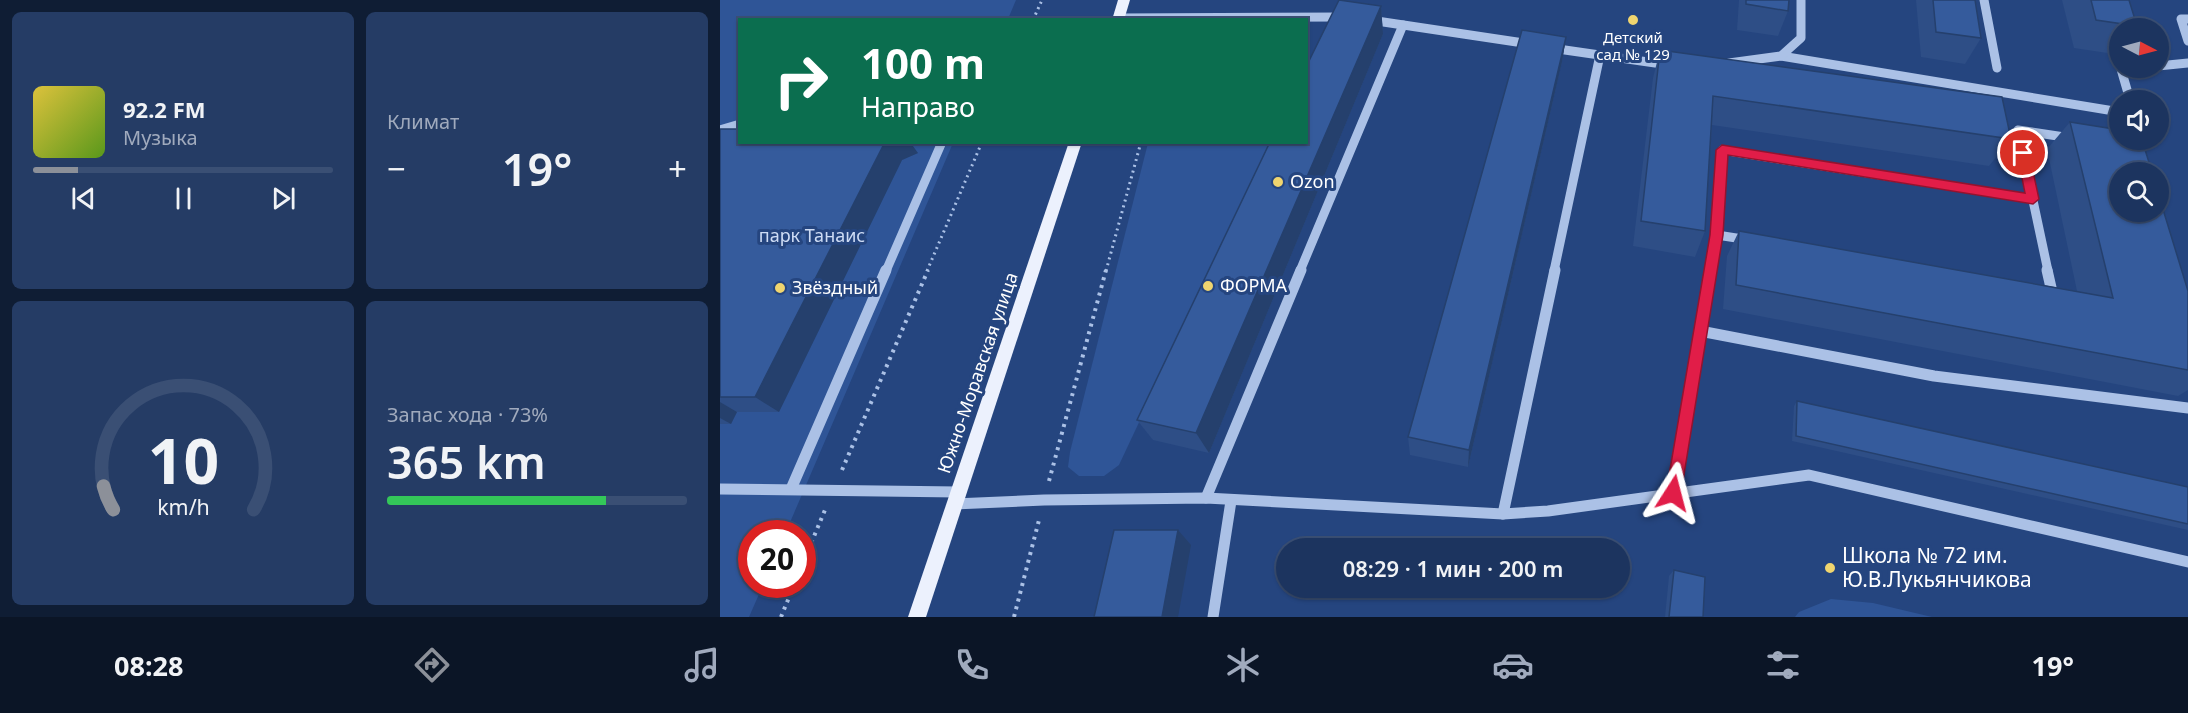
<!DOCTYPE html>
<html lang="ru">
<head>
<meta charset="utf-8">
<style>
  body { margin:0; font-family:"Noto Sans",sans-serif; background:#253c65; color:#f1f3f6; height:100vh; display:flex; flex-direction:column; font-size:22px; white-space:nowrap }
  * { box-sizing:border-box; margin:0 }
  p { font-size:20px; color:#a0aabd }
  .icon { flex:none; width:33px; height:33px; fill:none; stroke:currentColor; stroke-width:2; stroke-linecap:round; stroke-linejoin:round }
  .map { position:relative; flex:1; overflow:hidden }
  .details { display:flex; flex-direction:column; gap:12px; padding:12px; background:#0f1d34; width:720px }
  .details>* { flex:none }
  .top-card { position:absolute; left:18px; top:18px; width:570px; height:126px; border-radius:0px; box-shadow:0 2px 4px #0004,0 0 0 2px #3a4f74; background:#0b6e4f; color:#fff; overflow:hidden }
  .needle { width:39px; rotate:96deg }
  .controls { position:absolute; left:1389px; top:18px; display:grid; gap:12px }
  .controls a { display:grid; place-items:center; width:60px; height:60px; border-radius:50%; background:#1c345f; box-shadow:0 2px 4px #0004,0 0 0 2px #3a4f74; font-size:30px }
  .speed { position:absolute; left:18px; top:520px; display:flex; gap:12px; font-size:30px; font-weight:700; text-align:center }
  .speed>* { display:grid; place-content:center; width:78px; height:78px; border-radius:50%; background:#1c345f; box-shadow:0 2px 4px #0004,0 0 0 2px #3a4f74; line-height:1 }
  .speed .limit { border:9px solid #d22; background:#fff; color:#111 }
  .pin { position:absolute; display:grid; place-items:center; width:51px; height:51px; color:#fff; margin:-26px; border:3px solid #fff; border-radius:50%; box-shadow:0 2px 6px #0007 }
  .me { position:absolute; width:66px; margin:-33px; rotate:9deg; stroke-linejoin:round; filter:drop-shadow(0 0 4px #0008) }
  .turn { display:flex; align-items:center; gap:21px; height:126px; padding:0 24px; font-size:27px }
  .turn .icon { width:78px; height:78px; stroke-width:2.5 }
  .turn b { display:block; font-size:42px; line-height:51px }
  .big { font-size:45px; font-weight:600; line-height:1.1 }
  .details .widget { flex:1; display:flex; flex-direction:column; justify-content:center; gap:9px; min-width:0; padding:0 21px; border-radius:9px; background:#253c65 }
  .details .dial { align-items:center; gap:0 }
  .dial svg { height:156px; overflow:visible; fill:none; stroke:#3a4f74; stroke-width:7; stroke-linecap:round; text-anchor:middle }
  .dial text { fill:#f1f3f6; stroke:none }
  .song { display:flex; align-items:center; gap:18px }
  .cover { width:72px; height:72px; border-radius:9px; background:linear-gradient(135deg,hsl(50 70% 55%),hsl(90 70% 35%)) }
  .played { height:6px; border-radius:3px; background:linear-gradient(90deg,#8c9099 15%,#3a4f74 15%) }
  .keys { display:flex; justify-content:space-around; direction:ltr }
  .heat { display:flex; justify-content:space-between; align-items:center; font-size:33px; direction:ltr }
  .charge { height:9px; border-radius:4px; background:linear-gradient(90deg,#34c759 73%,#3a4f74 0) }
  .details .tiles { flex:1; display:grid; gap:12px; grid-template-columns:repeat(2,1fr) }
  .trip { position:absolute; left:556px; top:538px; width:354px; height:60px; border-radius:30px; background:#1c345f; box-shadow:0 2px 4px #0004,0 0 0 2px #3a4f74; font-weight:600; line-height:60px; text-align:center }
  .tab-bar { display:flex; height:96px; justify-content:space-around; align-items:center; background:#0b1526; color:#a0aabd }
  .tab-bar .icon { width:42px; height:42px }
  .tab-bar .current { color:#8c9099 }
  .tab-bar b { font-size:27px; color:#f1f3f6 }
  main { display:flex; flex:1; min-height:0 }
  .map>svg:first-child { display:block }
  .green { fill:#2f5597 }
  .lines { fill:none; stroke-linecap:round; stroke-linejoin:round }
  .path-far1 { stroke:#abc1e6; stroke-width:3; stroke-dasharray:2 4; stroke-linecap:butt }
  .path { stroke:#abc1e6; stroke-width:4; stroke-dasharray:3 5; stroke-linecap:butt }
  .minor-far1 { stroke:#abc1e6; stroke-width:9 }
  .minor { stroke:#abc1e6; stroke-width:11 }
  .major { fill:#ecf1fd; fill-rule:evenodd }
  .wall { fill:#2e4e86 }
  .shaded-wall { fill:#25406d }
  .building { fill:#355b9c; stroke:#25406d; stroke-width:1.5 }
  .route { fill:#e11d48; stroke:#92132f; stroke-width:1.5 }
  .poi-dot { fill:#f0d56f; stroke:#25457f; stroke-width:2 }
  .labels { text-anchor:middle; stroke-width:6; stroke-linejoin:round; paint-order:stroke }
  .far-poi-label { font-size:15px; fill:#fff; stroke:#25457f }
  .poi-label { font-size:18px; fill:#fff; stroke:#25457f; text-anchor:start }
  .park-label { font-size:18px; fill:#cedcf5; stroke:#25457f }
  .street-label { font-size:18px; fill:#fff; stroke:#25457f }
  .near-poi-label { font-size:21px; fill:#fff; stroke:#25457f; text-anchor:start }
</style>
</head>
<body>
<main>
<section class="details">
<div class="tiles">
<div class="widget">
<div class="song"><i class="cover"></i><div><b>92.2 FM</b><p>Музыка</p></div></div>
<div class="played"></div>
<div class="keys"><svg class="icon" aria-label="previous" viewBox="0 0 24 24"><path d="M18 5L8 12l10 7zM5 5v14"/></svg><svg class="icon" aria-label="pause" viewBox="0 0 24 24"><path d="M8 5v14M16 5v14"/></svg><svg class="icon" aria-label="next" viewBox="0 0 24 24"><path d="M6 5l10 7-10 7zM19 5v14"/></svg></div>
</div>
<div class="widget"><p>Климат</p>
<div class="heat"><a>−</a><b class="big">19°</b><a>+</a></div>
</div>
<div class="widget dial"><svg viewBox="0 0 100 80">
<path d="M14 69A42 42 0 1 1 86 69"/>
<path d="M14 69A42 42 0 0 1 9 57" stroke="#8c9099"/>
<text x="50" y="56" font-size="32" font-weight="700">10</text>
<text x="50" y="72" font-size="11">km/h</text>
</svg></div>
<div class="widget"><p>Запас хода · 73%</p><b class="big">365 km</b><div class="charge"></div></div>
</div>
</section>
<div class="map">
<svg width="1468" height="617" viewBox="0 0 1468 617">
  <rect width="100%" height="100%" fill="#25457f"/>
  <!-- green -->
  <g class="green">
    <path d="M0,0H296L288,19L20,20V142L233,143L65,534H32V585H43L29,617H0Z"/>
    <path d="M428,143H550L399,465L384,476H359L348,467L350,452Z"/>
    <path d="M1111,599L1153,603L1212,617H1075L1079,612Z"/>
  </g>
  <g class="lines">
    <!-- path-far1 -->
    <g class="path-far1">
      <path d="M313,20L322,0"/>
      <path d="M207,271L262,142"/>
      <path d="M386,271L421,142"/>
    </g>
    <!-- path -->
    <g class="path">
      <path d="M122,470L208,270"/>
      <path d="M329,481L386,270"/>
      <path d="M82,565L105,510"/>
      <path d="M61,617L74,585"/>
      <path d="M294,617L319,520"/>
    </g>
    <!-- minor-far1 -->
    <g class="minor-far1">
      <path d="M1264,0L1277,68"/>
      <path d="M398,18L623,17"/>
      <path d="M1468,19H1461L1468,41"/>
      <path d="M650,20L810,44"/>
      <path d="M831,48L949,65"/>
      <path d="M1061,56L1400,112"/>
      <path d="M1009,63L1061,56L1081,38V0"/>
      <path d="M1438,66L1468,63"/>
      <path d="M1410,100L1401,69L1417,68"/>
      <path d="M0,130L20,124"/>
      <path d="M997,235L1029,240"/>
      <path d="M166,271L222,142"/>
      <path d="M580,271L683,25"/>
      <path d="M834,271L880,55"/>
      <path d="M991,271L997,235L1002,150L1313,199"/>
      <path d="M1328,271L1298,130L1351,138"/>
    </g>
    <!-- minor -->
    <g class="minor">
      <path d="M1325,291L1332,292L1327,270"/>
      <path d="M980,331L1214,376L1468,408"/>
      <path d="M0,489L238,492"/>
      <path d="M71,489L166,270"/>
      <path d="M953,493L991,270"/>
      <path d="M486,498L581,270"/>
      <path d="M234,504L324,500L486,498L783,514L828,511L1089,475L1468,562"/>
      <path d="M783,514L835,270"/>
      <path d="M493,617L511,501"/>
    </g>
    <!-- major -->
    <g class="major">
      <path d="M398,0H410L404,20H392Z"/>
      <path d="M349,142H362L206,617H188Z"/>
    </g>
  </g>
  <!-- wall -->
  <g class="wall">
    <path d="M1019,0H1069L1068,11L1058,36L1017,30Z"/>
    <path d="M1196,0H1255L1261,38L1245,64L1201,57Z"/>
    <path d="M1342,0H1409L1417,26L1415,28H1400V47L1394,54L1354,48Z"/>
    <path d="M661,6L663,34L489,453L433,440L417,420Z"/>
    <path d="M846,37L842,62L748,467L690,455L688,437Z"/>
    <path d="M940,50L1291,139L1269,166L992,125L985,231L975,257L913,246L933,78Z"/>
    <path d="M1350,122L1468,291V390L1458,396L1003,309L1007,256L1019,231L1357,291L1327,149Z"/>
    <path d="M0,129L198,153L182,160L59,412H17L11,424H0Z"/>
    <path d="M1077,401L1468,487V530L1072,441L1074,406Z"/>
    <path d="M954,570L983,617H945L949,576Z"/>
  </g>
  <!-- shaded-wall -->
  <g class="shaded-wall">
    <path d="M661,6L663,34L489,453L476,433Z"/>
    <path d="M846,37L842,62L748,467L749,450Z"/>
    <path d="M165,142H190L198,153L182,160L59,412L35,397Z"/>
    <path d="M0,402L17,412L11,424L0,418Z"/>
    <path d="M458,530L471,545L458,617H442Z"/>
  </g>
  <!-- building -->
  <g class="building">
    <path d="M619,0L661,6L476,433L417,420L550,142H586V67Z"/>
    <path d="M1026,0H1069L1068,11L1026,4Z"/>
    <path d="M1213,0H1255L1261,38L1216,32Z"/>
    <path d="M1371,0H1409L1417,26L1376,20Z"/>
    <path d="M802,30L846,37L749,450L688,437Z"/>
    <path d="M940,50L1282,97L1291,139L993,96L985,231L921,221Z"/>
    <path d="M1350,122L1400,130V140H1422L1432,172H1400V212H1438V193L1468,291V370L1016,285L1019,231L1393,298Z"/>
    <path d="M0,129H20V142H165L35,397H0Z"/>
    <path d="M1077,401L1468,487V524L1076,436Z"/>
    <path d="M394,530H458L442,617H374Z"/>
    <path d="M954,570L985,577L983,617H949Z"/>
  </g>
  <!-- route -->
  <path class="route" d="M1002,145L1305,193L1297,153L1303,148L1309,153L1319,199L1313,204L1008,155L1003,235L961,493L959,499L953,501L948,499L946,493L990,235L996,150Z"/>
  <!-- markers -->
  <g class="poi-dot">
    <circle cx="913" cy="20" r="6"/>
    <circle cx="558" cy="182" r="6"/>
    <circle cx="488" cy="286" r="6"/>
    <circle cx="60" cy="288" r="6"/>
    <circle cx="1110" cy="568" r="6"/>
  </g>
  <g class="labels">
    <!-- far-poi labels -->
    <g class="far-poi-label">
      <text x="913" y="43">Детский<tspan x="913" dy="17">сад № 129</tspan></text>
    </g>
    <!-- poi labels -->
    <g class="poi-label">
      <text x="570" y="188">Ozon</text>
      <text x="500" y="292">ФОРМА</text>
      <text x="72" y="294">Звёздный</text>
    </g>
    <!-- park labels -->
    <g class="park-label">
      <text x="92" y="242">парк Танаис</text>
    </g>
    <!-- street labels -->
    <g class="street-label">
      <text transform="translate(258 373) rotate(-71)" y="6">Южно-Моравская улица</text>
    </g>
    <!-- near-poi labels -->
    <g class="near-poi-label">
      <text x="1122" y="563">Школа № 72 им.<tspan x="1122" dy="24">Ю.В.Лукьянчикова</tspan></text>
    </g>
  </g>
</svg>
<div class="controls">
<a><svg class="needle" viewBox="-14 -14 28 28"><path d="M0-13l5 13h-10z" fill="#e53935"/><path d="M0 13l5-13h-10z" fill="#a0aabd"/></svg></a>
<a><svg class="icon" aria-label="sound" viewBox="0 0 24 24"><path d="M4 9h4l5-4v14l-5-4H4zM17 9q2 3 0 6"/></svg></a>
<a><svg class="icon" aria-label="search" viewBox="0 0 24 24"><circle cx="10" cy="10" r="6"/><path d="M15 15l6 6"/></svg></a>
</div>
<div class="speed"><div class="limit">20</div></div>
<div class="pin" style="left:1303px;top:153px;background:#d93025"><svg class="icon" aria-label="arrive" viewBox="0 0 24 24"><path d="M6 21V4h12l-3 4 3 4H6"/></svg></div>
<svg class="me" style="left:953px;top:493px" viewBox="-20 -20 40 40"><path d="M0-17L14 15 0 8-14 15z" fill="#e11d48" stroke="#fff" stroke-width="4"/></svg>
<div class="trip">08:29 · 1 мин · 200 m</div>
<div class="top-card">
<div class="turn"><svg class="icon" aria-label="right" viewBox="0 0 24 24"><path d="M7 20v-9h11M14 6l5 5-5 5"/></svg><div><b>100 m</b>Направо</div></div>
</div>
</div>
</main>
<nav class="tab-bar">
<b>08:28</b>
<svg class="icon current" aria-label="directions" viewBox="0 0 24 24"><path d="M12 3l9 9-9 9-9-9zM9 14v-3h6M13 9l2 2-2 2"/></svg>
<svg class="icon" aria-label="music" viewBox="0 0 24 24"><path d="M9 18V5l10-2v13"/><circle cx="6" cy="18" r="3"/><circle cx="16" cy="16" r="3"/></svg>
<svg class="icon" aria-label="phone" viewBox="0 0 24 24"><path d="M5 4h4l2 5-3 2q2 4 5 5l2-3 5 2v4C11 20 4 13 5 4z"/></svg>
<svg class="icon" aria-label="climate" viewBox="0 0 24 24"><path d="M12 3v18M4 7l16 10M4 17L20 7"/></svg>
<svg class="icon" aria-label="car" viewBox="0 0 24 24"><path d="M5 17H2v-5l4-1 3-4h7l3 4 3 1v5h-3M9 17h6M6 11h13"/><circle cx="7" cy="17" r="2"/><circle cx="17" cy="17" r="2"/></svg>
<svg class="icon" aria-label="filters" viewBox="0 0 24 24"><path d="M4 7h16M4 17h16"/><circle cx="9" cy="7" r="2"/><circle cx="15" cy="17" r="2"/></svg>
<b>19°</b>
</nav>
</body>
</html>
